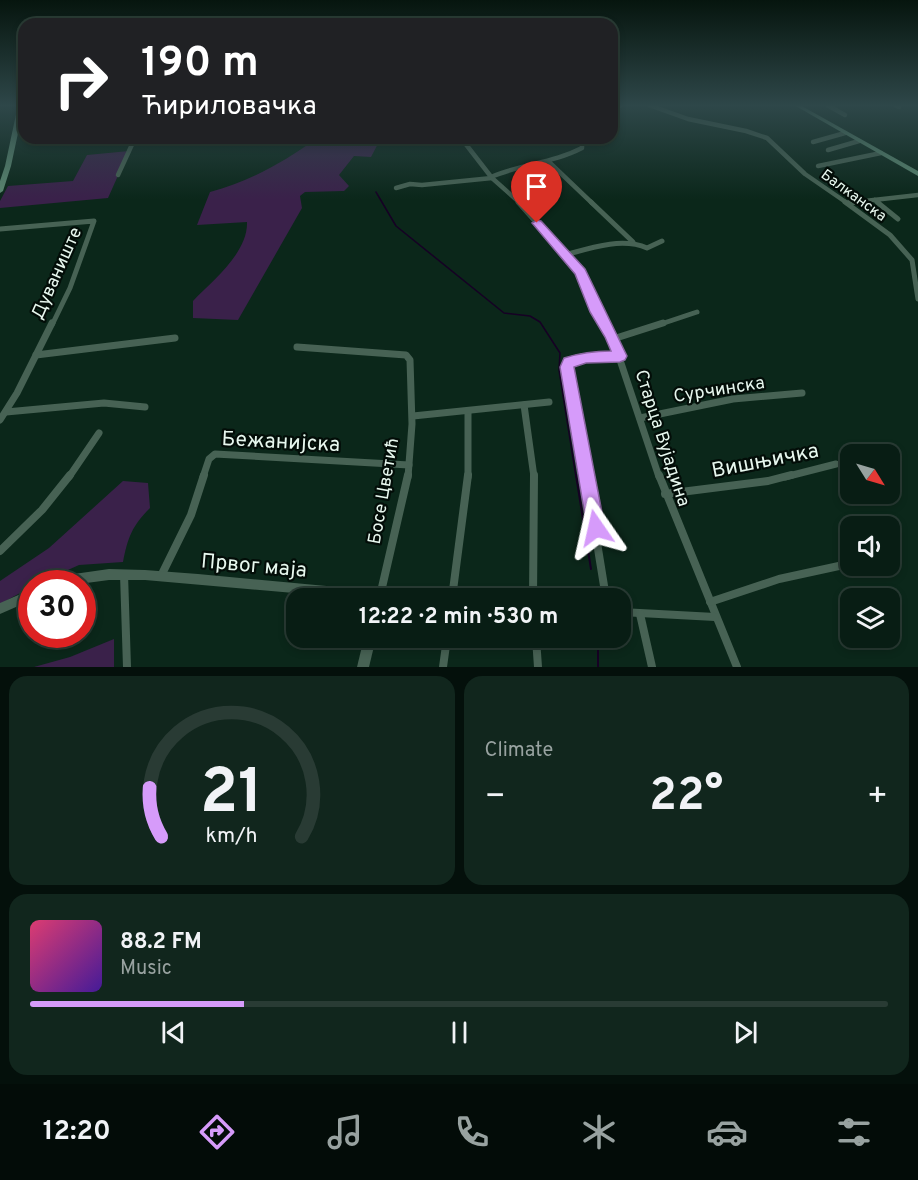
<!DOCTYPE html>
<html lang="en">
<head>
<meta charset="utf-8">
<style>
  body { margin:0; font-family:Overpass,sans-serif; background:#11261d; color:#f1f3f6; height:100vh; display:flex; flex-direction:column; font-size:22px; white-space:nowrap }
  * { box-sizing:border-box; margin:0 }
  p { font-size:20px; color:#98a2a0 }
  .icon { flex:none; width:33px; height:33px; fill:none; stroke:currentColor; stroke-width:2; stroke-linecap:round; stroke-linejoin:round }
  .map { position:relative; height:667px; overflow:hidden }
  .panel { display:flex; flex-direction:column; gap:9px; padding:9px; background:#04100b; flex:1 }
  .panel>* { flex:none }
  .hud { position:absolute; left:18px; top:18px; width:600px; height:126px; border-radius:18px; box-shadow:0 3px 9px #0003,0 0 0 2px #293b34; background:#202124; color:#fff; overflow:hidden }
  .needle { width:39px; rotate:127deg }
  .tools { position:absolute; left:840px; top:444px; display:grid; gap:12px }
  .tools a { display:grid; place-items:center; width:60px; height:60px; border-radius:12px; background:#081d14; box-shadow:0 3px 9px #0003,0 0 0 2px #293b34; font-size:30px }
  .speed { position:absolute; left:18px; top:570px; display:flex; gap:12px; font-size:30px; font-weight:700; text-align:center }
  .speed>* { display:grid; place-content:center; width:78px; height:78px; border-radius:50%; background:#081d14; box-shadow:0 3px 9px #0003,0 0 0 2px #293b34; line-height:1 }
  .speed .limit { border:9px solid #d22; background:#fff; color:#111 }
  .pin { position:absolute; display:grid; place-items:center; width:51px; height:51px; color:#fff; margin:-62px -26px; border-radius:50% 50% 50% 0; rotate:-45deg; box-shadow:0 0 6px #0007 }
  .pin .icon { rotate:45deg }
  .me { position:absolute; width:66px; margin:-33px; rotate:349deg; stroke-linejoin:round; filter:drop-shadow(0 0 4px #0008) }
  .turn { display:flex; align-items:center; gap:21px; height:126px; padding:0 24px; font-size:27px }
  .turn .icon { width:78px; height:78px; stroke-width:2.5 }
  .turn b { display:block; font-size:42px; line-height:51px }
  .big { font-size:45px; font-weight:700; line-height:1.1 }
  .panel .card { flex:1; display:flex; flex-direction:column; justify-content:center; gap:9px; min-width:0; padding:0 21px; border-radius:18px; background:#11261d }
  .panel .dial { align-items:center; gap:0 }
  .dial svg { height:156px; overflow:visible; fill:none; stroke:#293b34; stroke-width:7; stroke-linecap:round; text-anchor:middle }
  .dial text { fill:#f1f3f6; stroke:none }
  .song { display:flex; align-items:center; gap:18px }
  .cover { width:72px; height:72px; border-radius:9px; background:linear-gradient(135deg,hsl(340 70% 55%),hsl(260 70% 35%)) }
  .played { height:6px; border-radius:3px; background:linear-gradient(90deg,#d69bfa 25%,#293b34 25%) }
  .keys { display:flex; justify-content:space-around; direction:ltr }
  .heat { display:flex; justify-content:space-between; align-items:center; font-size:33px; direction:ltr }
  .panel .tiles { flex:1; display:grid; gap:9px; grid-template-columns:1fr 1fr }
  .card:last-child { grid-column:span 2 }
  .trip { position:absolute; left:286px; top:588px; width:345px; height:60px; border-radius:18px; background:#081d14; box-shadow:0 3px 9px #0003,0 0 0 2px #293b34; font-weight:700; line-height:60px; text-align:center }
  .tabs { display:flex; height:96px; justify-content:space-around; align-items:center; background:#030c08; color:#98a2a0 }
  .tabs .icon { width:42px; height:42px }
  .tabs .active { color:#d69bfa }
  .tabs b { font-size:27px; color:#f1f3f6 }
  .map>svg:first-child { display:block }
  .green { fill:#3a214a }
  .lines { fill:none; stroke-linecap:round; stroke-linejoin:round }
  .stream-far1 { stroke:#160024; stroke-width:1.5 }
  .stream { stroke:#160024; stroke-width:2 }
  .minor-far3 { stroke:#476254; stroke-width:4.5 }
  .minor-far2 { stroke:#476254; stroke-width:5 }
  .minor-far1 { stroke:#476254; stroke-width:7 }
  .minor { stroke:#476254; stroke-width:8 }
  .tertiary { fill:#476254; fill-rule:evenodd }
  .secondary { fill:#5b8871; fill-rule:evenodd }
  .route { fill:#d69bfa; stroke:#8b65a2; stroke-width:1.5 }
  .labels { text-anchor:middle; stroke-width:4.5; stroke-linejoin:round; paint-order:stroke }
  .far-street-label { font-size:15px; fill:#e7f7ee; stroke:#030d08 }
  .street-label { font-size:18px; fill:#e7f7ee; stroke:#030d08 }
  .near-street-label { font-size:21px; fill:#e7f7ee; stroke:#030d08 }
</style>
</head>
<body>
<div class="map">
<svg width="918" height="667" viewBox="0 0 918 667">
  <rect width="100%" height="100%" fill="#0b271a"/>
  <!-- green -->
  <g class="green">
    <path d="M317,138H381L371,157L354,156L339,175L349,186L344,191L305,192L300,196L302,208L238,320L193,318V301C213,280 248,253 247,222L197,225L210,192C249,182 284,162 317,138Z"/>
    <path d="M129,151L108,198L0,208V201L8,186L73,181L87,155Z"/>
    <path d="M123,481L148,483L150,508C132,526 128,537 123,562L79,565L39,583L32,584L31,587L0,604V581L49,548Z"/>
    <path d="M114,639V667H34L70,657Z"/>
  </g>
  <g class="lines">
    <!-- stream-far1 -->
    <path class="stream-far1" d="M376,192L396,226L504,313L530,316L540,322L560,353L559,370L576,477"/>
    <!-- stream -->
    <g class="stream">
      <path d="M576,475L591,569"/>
      <path d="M598,641V667"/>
    </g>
    <!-- minor-far3 -->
    <g class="minor-far3">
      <path d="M649,105L688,119L746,131L767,138L805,174L847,203"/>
      <path d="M827,105L845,115"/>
      <path d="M895,105L899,107"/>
      <path d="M612,110L621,105"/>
      <path d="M461,138L492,178L520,203"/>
      <path d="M813,142L845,133"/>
      <path d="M828,150L859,141"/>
      <path d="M549,162L592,203"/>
      <path d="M818,166L881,153"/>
      <path d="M118,175L135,138"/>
      <path d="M491,177C521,164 553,163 582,148V138"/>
      <path d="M396,188L410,184L422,185L492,178"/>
      <path d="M875,200L879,203"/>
      <path d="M847,203L918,195"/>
    </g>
    <!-- minor-far2 -->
    <g class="minor-far2">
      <path d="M518,202L577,268C589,286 594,306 605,325"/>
      <path d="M591,202L633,242"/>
      <path d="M845,202L890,235L912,260L918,299"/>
      <path d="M877,202L898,219"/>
      <path d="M847,203L860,202"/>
      <path d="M0,229L94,221L70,288L52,325"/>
      <path d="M565,255C590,248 622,237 647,248L662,241"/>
      <path d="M658,325L697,312"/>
    </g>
    <!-- minor-far1 -->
    <g class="minor-far1">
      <path d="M604,323L612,336L659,477"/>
      <path d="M613,339L663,323"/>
      <path d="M297,347L406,355L410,360L412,424L408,477"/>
      <path d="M36,355L175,338"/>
      <path d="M524,405L534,477"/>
      <path d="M6,412L104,403L145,407"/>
      <path d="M468,412V477"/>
      <path d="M413,416L549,402"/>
      <path d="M640,418L733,399L802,393"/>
      <path d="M0,420L17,393L52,323"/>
      <path d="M69,477L99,433"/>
      <path d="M203,477L209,459L215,454L409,465"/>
      <path d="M587,477L567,367L569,362L586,357L620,356"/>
      <path d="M785,477L836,464"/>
    </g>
    <!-- minor -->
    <g class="minor">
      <path d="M586,475L606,598"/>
      <path d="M659,475L737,667"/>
      <path d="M665,494L768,481L791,475"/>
      <path d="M0,551L42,510L70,475"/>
      <path d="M124,574L127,667"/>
      <path d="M161,576L191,515L204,475"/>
      <path d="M403,598L380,596L408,475"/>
      <path d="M452,598L468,475"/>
      <path d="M533,598L534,475"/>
      <path d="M710,602L779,579L848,564"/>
      <path d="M621,612L715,617"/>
      <path d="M640,614L652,667"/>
      <path d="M536,638L538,667"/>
      <path d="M443,667L447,638"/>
    </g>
    <!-- tertiary -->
    <g class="tertiary">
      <path d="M109,569L145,570L198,574L380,591L384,592L385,596L384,598H351L145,580H109L79,584H52L53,580L74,574Z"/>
      <path d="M32,589V600L0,614V603Z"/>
      <path d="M364,638H376L369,667H357Z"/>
    </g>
    <!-- secondary -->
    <g class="secondary">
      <path d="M18,105H24L11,166L3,191L0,193V181L5,166Z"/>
      <path d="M794,105H800L918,171V176Z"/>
    </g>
  </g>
  <!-- sky -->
  <linearGradient id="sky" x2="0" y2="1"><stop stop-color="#06150e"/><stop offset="0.53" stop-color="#2e4749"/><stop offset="1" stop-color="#2e4749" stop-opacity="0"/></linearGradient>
  <rect width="918" height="199" fill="url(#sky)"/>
  <!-- route -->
  <path class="route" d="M537,220L541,221L585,269L627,356L625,360L620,362L586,363L574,367L605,528L602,534L596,537L589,534L587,528L560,367L564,358C580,353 594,351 611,351L605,337L590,312L575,274L532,223Z"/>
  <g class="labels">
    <!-- far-street labels -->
    <g class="far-street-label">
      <text transform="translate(854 195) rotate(36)" y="5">Балканска</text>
    </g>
    <!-- street labels -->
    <g class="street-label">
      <text transform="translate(56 273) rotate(-66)" y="6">Дуваниште</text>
      <text transform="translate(719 389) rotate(-9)" y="6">Сурчинска</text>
      <text transform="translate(663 438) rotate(72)" y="6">Старца Вујадина</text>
      <text transform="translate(383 491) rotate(-80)" y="6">Босе Цветић</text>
    </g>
    <!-- near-street labels -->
    <g class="near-street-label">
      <text transform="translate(281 441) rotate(3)" y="7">Бежанијска</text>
      <text transform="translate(765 460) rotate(-11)" y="7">Вишњичка</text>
      <text transform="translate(254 565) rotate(5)" y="7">Првог маја</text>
    </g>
  </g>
</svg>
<div class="tools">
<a><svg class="needle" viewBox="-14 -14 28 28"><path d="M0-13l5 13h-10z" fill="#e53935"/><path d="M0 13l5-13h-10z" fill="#98a2a0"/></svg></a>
<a><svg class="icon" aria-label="sound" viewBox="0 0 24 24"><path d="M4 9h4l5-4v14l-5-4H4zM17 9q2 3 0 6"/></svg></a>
<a><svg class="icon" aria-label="layers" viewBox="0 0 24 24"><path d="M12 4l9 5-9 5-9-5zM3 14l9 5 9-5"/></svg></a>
</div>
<div class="speed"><div class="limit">30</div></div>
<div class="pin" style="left:537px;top:223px;background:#d93025"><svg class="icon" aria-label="arrive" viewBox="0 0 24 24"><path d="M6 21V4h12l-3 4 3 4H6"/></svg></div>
<svg class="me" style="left:596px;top:528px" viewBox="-20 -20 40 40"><path d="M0-17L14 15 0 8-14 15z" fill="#d69bfa" stroke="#fff" stroke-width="4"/></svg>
<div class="trip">12:22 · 2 min · 530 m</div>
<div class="hud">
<div class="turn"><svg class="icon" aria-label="right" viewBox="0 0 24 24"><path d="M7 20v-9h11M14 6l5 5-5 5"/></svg><div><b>190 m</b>Ћириловачка</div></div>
</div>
</div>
<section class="panel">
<div class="tiles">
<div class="card dial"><svg viewBox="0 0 100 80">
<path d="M14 69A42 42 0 1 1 86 69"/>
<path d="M14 69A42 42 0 0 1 8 44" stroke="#d69bfa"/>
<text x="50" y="56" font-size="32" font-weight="700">21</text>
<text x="50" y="72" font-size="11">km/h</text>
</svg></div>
<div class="card"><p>Climate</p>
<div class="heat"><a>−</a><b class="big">22°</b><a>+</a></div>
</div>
<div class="card">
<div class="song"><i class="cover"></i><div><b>88.2 FM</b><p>Music</p></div></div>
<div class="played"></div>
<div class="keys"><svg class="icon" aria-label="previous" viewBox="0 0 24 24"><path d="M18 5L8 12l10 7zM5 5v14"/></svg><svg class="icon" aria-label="pause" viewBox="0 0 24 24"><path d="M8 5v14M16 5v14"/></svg><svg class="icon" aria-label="next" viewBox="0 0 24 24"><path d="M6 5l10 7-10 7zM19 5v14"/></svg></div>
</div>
</div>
</section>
<nav class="tabs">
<b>12:20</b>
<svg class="icon active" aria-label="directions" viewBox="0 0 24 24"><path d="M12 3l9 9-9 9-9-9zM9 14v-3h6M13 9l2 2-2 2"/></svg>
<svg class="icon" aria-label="music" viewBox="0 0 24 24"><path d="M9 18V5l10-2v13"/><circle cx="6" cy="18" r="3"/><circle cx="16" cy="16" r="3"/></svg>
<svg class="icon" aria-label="phone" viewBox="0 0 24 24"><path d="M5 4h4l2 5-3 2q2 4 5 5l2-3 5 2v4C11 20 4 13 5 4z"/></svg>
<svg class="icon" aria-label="climate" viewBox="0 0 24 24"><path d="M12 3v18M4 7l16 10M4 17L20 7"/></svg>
<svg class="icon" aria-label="car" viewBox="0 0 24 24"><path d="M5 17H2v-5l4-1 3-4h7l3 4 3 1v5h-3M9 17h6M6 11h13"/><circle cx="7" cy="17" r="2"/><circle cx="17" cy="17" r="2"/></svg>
<svg class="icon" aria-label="filters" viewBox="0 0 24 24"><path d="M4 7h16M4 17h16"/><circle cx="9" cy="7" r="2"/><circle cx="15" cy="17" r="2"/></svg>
</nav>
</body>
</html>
